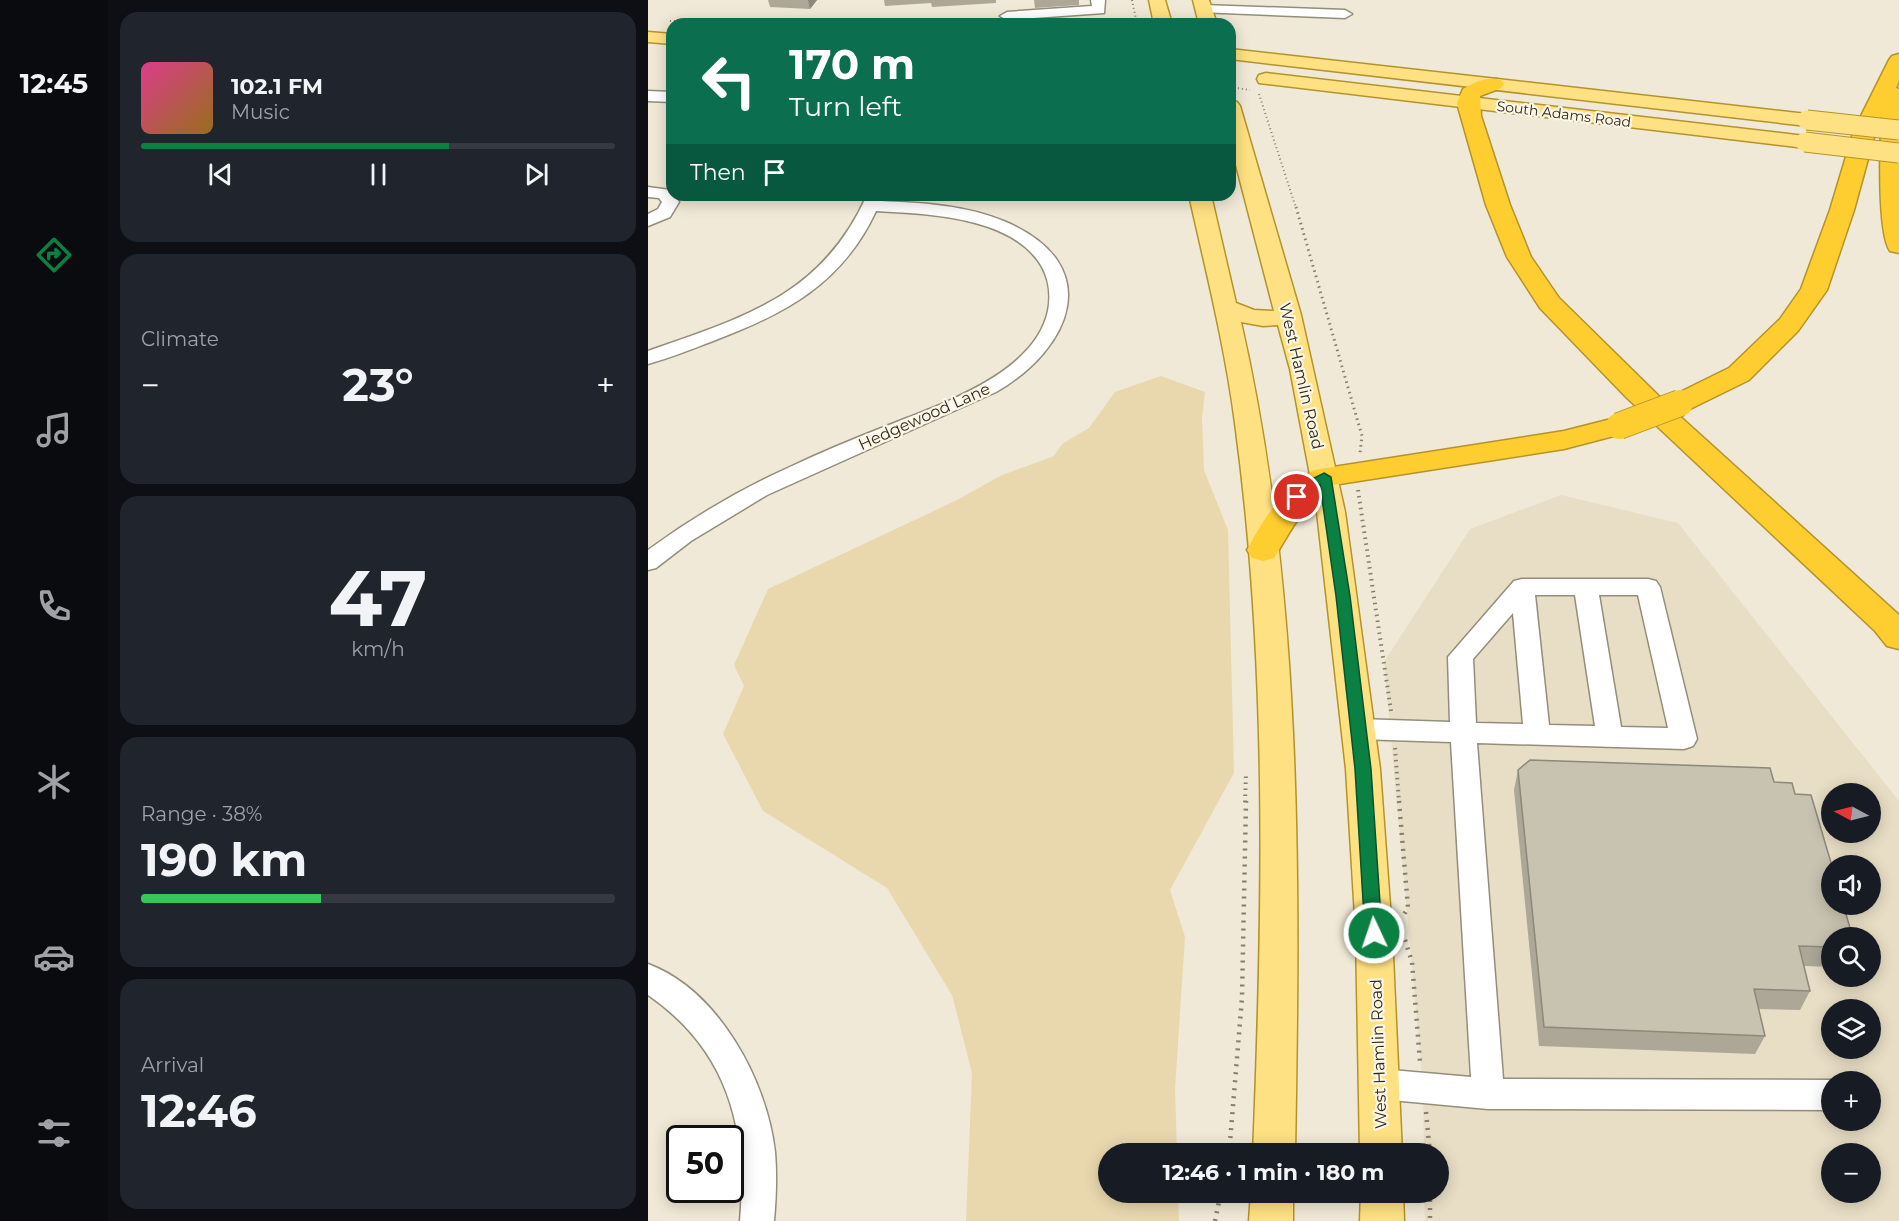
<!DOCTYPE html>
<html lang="en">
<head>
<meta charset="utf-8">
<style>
  body { margin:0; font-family:Montserrat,sans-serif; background:#20242c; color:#f1f3f6; height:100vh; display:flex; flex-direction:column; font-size:22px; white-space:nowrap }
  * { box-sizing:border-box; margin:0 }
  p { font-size:20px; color:#9ea1a6 }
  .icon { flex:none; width:33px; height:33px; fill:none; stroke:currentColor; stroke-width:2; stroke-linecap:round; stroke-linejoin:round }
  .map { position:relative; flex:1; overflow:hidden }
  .sheet { display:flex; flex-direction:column; gap:12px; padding:12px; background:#0d0f14; width:540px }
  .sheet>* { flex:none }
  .top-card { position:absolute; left:18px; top:18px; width:570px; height:183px; border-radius:18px; box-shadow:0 3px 15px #0003; background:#0b6e4f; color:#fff; overflow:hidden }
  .needle { width:39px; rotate:277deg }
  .tools { position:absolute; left:1173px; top:783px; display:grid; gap:12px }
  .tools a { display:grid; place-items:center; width:60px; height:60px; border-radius:50%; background:#171b24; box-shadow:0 3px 15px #0003; font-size:30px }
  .speed { position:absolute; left:18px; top:1125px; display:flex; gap:12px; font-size:30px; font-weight:700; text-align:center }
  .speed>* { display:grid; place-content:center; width:78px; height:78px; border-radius:50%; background:#171b24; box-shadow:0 3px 15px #0003; line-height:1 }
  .speed .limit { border:3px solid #111; border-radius:9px; background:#fff; color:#111 }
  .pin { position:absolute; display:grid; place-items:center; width:51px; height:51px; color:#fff; margin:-26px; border:3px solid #fff; border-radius:50%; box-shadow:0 2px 6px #0007 }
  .me { position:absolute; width:66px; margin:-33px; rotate:357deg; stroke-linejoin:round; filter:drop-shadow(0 0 4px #0008) }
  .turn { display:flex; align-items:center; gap:21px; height:126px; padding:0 24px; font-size:27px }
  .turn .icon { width:78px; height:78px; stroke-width:2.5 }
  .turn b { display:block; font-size:42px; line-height:51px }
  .then { display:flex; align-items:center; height:57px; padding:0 24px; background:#0003; gap:12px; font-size:22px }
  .big { font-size:45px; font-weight:700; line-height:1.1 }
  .sheet .widget { flex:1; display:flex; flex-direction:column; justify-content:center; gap:9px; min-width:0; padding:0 21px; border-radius:18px; background:#20242c }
  .sheet .dial { align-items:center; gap:0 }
  .dial b { font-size:78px; line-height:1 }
  .song { display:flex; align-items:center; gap:18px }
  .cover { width:72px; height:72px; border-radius:9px; background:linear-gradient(135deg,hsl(330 70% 55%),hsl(40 70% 35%)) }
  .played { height:6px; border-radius:3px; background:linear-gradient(90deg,#0b8043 65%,#363941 65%) }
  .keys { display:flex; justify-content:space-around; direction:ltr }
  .heat { display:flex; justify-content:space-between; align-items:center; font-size:33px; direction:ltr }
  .charge { height:9px; border-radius:4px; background:linear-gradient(90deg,#34c759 38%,#363941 0) }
  .trip { position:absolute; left:450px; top:1143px; width:351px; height:60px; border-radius:30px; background:#171b24; box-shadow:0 3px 15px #0003; font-weight:700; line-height:60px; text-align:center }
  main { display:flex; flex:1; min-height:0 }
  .menu { display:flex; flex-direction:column; width:108px; justify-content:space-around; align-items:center; background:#090b0e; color:#9ea1a6 }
  .menu .icon { width:42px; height:42px }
  .menu .on { color:#0b8043 }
  .menu b { font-size:27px; color:#f1f3f6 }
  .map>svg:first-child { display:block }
  .built { fill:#e8dec5; fill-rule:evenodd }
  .green { fill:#e9d8ae }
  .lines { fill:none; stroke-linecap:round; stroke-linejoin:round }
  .minor-casing { stroke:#938d7c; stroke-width:3 }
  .major-casing { stroke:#b4932a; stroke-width:3 }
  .highway-casing { stroke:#b4932a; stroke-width:3 }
  .path-far3 { stroke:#847f73; stroke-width:2; stroke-dasharray:1 3; stroke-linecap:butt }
  .path-far2 { stroke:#847f73; stroke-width:3; stroke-dasharray:1.5 4; stroke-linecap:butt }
  .path-far1 { stroke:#847f73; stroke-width:4; stroke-dasharray:1.5 4.5; stroke-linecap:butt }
  .path { stroke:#847f73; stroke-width:4.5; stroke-dasharray:2 6; stroke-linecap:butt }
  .minor { fill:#fff; fill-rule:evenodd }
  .major { fill:#fee182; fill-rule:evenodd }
  .highway { fill:#fecd2f; fill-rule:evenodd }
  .major-bridge-casing { stroke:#b4932a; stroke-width:21; stroke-linecap:butt }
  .highway-bridge-casing { stroke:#b4932a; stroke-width:28; stroke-linecap:butt }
  .major-bridge { stroke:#fee182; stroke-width:19 }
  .highway-bridge { stroke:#fecd2f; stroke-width:26 }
  .wall { fill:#aca797 }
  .shaded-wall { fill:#8c887b }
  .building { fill:#c8c2b0; stroke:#8c887b; stroke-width:1.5 }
  .route { fill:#0b8043; stroke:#07532c; stroke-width:1.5 }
  .labels { text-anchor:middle; stroke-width:4.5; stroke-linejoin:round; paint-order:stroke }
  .far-street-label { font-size:14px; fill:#2a2821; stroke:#fdf6e4 }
  .street-label { font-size:16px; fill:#2a2821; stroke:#fdf6e4 }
</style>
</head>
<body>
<main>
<nav class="menu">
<b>12:45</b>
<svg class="icon on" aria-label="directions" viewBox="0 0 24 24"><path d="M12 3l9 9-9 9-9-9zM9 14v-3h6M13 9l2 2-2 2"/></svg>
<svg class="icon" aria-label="music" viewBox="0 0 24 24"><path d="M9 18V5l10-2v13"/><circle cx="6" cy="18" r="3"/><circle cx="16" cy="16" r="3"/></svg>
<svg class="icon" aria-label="phone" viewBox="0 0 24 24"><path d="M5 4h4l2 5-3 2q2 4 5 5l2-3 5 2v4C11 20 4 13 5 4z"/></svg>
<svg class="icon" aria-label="climate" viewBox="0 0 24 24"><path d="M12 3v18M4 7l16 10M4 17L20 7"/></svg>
<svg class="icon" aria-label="car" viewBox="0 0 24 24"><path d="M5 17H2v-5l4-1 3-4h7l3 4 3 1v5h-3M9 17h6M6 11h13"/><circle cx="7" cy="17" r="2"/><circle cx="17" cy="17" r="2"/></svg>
<svg class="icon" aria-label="filters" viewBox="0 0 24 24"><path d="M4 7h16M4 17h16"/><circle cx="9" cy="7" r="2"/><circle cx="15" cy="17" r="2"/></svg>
</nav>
<section class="sheet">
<div class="widget">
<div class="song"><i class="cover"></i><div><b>102.1 FM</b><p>Music</p></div></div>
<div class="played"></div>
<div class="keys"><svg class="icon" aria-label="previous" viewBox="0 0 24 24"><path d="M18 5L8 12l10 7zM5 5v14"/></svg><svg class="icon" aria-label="pause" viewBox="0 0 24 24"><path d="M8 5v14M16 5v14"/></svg><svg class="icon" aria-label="next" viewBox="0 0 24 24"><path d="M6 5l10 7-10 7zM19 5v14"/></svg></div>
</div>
<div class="widget"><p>Climate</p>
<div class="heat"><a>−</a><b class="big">23°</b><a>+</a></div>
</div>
<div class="widget dial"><b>47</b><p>km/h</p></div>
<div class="widget"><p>Range · 38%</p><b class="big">190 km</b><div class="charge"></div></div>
<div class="widget"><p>Arrival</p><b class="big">12:46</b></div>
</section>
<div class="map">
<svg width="1251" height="1221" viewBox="0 0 1251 1221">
  <rect width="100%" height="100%" fill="#f0e9d7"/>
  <!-- built -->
  <path class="built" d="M913,495L1030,523L1251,801V1221H777L776,1193L790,1192V1154L776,1153L775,1087L736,662L822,529ZM1184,794H1222V832H1184ZM1184,866H1222V904H1184ZM1184,938H1222V976H1184ZM1184,1010H1222V1048H1184ZM1184,1082H1222V1120H1184ZM1184,1154H1222V1192H1184Z"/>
  <!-- green -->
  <path class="green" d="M513,376L557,392L554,418L556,470L580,530L586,773L522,890L537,937L527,1089L529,1153L460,1154V1192L530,1193L531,1221H318L324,1073L304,995L239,888L115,811L75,734L96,686L86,665L120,589L307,501L354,475L406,456L414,444L441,428L467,392Z"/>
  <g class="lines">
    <defs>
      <g id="minor">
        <path d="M443,0H457L456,13L359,20L352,16L359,12L444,6Z"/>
        <path d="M555,5L697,10L704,14L697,18L550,12L548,9L550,6Z"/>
        <path d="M0,91L24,92V102L0,101Z"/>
        <path d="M0,187L22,190L31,202L22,217L0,226V214L10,209L14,202L11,198L0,197Z"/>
        <path d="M219,195H235L233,201C275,203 319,205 358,222C458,265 424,348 348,392L119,495L43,541L8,568L0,570V550C45,517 93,489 144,466C174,452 205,439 236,427C290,405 386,375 400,311C403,296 401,280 394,267C365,216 279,214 228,211C194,284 137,314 65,341C44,349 22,358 0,364V351C96,317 174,296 219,195Z"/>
        <path d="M874,579H1000L1008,581L1012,587L1049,739L1045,746L1036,749L829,743L855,1079L1184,1080L1189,1082H1184V1110L840,1109L732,1099L721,1095L716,1084L721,1073L732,1069L823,1077L803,742L710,739L701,736L697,729L701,722L710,719L802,722L800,657L866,581ZM887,595H927L947,726L901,725ZM951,595H990L1020,728L973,727ZM865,613L875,724L828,723L825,659Z"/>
        <path d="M0,964C70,990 119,1080 127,1152C129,1175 128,1198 126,1221H92C100,1128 80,1050 0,995Z"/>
      </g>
      <g id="major">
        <path d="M501,0H517L524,24H506Z"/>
        <path d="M545,0H561L569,24H551Z"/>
        <path d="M0,32L24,34V44L0,42Z"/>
        <path d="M582,49L1159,114L1166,116L1169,120L1166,124L1159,126L582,59Z"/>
        <path d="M618,73L1157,136L1164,138L1167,142L1164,146L1157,148L611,83L609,79L611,75Z"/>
        <path d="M582,100L589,102L592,106L653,315L697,512L732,769L744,933L754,1154H712L708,933L698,769L669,512L642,369L630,325L615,326L593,322C655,594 652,876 647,1154H605C615,909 620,666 587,423C577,346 558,271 541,195H563L588,303L606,310L626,311L582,142Z"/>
        <path d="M603,1192H645V1221H601Z"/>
        <path d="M713,1192H755L756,1221H712Z"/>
      </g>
      <g id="highway">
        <path d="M1251,54V81L1248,88L1251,89V253L1242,251C1229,232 1232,142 1234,116L1228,130L1206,210L1179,290L1150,331L1101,380L1042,409L1032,411L1025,410L1251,615V649L1239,646L1227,631L978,397L892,308L859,257L838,205L809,103L815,89C827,82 839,76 853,80L856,84L853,88L832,96L833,116L862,205L883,257L911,298L1019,404L1022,397L1081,368L1132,319L1153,289L1182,210L1206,130L1241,60L1244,56Z"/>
        <path d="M971,417L981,420L985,426L981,432L916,449L685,485C655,504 644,529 626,558L615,561L604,558L599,550C616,517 635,489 666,470L916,431Z"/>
      </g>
    </defs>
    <!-- minor casing -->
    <use href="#minor" class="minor-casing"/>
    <!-- major casing -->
    <use href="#major" class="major-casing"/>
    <!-- highway casing -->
    <use href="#highway" class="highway-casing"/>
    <!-- path-far3 -->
    <g class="path-far3">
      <path d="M484,0L489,24"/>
      <path d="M22,21L223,24"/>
      <path d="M483,24L489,22"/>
      <path d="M582,87L602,90"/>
      <path d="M611,94L648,208"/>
    </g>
    <!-- path-far2 -->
    <path class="path-far2" d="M648,207L714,436L712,453"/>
    <!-- path-far1 -->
    <g class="path-far1">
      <path d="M710,490L743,711"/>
      <path d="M747,748L751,802"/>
      <path d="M597,802L598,773"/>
    </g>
    <!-- path -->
    <g class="path">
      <path d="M751,801L760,908L755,916"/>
      <path d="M757,940L764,962L772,1062"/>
      <path d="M778,1112L782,1154"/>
      <path d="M581,1154L594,998L598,801"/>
      <path d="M782,1192V1221"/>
      <path d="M567,1221L573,1192"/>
    </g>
    <!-- minor -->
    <use href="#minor" class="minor"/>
    <!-- major -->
    <use href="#major" class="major"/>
    <!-- highway -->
    <use href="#highway" class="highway"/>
    <defs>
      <g id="major-bridge">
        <path d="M1159,120L1251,130"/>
        <path d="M1157,142L1251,153"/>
      </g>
      <path id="highway-bridge" d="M971,426L1032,403"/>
    </defs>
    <!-- major-bridge casing -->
    <use href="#major-bridge" class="major-bridge-casing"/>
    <!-- highway-bridge casing -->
    <use href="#highway-bridge" class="highway-bridge-casing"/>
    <!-- major-bridge -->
    <use href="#major-bridge" class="major-bridge"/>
    <!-- highway-bridge -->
    <use href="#highway-bridge" class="highway-bridge"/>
  </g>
  <!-- wall -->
  <g class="wall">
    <path d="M120,0H169L162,9L122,7Z"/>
    <path d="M236,0H348V3L284,7L283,3L237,6Z"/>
    <path d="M386,0H431V5L387,8Z"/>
    <path d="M870,770L1184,938V967L1156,966L1162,991L1152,1010L1111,1009L1117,1036L1107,1054L891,1046L866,790Z"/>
  </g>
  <!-- shaded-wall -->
  <path class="shaded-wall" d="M160,0H169L162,9Z"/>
  <!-- building -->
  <path class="building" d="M882,760L1122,768L1126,782L1144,783L1147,794L1163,795L1184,866V904H1195L1205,938H1184V947L1151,946L1162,991L1106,989L1117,1036L896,1027L870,770Z"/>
  <!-- route -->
  <path class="route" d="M676,473L683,477L702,596L723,769L734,933L732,938L726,940L720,938L717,933L707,769L688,596L672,485L654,500H645L643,497L658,482Z"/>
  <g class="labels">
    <!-- far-street labels -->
    <g class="far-street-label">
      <text transform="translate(916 114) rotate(7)" y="5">South Adams Road</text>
    </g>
    <!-- street labels -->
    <g class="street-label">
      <text transform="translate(654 376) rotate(77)" y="6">West Hamlin Road</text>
      <text transform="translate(276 416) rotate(-24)" y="6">Hedgewood Lane</text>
      <text transform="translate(730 1054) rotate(-92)" y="6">West Hamlin Road</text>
    </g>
  </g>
</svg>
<div class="tools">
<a><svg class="needle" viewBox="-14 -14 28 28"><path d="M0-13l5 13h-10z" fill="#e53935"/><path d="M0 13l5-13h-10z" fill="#9ea1a6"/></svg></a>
<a><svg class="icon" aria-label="sound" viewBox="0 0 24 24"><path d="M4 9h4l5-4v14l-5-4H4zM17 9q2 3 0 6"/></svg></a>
<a><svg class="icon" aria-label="search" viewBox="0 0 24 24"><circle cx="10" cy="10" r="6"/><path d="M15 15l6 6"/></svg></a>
<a><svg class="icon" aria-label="layers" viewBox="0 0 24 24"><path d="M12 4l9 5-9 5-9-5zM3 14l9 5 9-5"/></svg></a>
<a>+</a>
<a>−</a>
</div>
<div class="speed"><div class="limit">50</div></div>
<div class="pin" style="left:649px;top:497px;background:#d93025"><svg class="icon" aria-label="arrive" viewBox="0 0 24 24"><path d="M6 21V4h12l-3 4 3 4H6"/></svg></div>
<svg class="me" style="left:726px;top:933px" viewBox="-20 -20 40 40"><circle r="17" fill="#0b8043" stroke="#fff" stroke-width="3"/><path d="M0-11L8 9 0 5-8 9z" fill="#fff"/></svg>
<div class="trip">12:46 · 1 min · 180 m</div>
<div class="top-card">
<div class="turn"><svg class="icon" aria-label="left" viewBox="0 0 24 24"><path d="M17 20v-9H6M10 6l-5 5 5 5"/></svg><div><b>170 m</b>Turn left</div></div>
<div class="then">Then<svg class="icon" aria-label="arrive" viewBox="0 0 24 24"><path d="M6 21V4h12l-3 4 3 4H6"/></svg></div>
</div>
</div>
</main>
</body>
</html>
